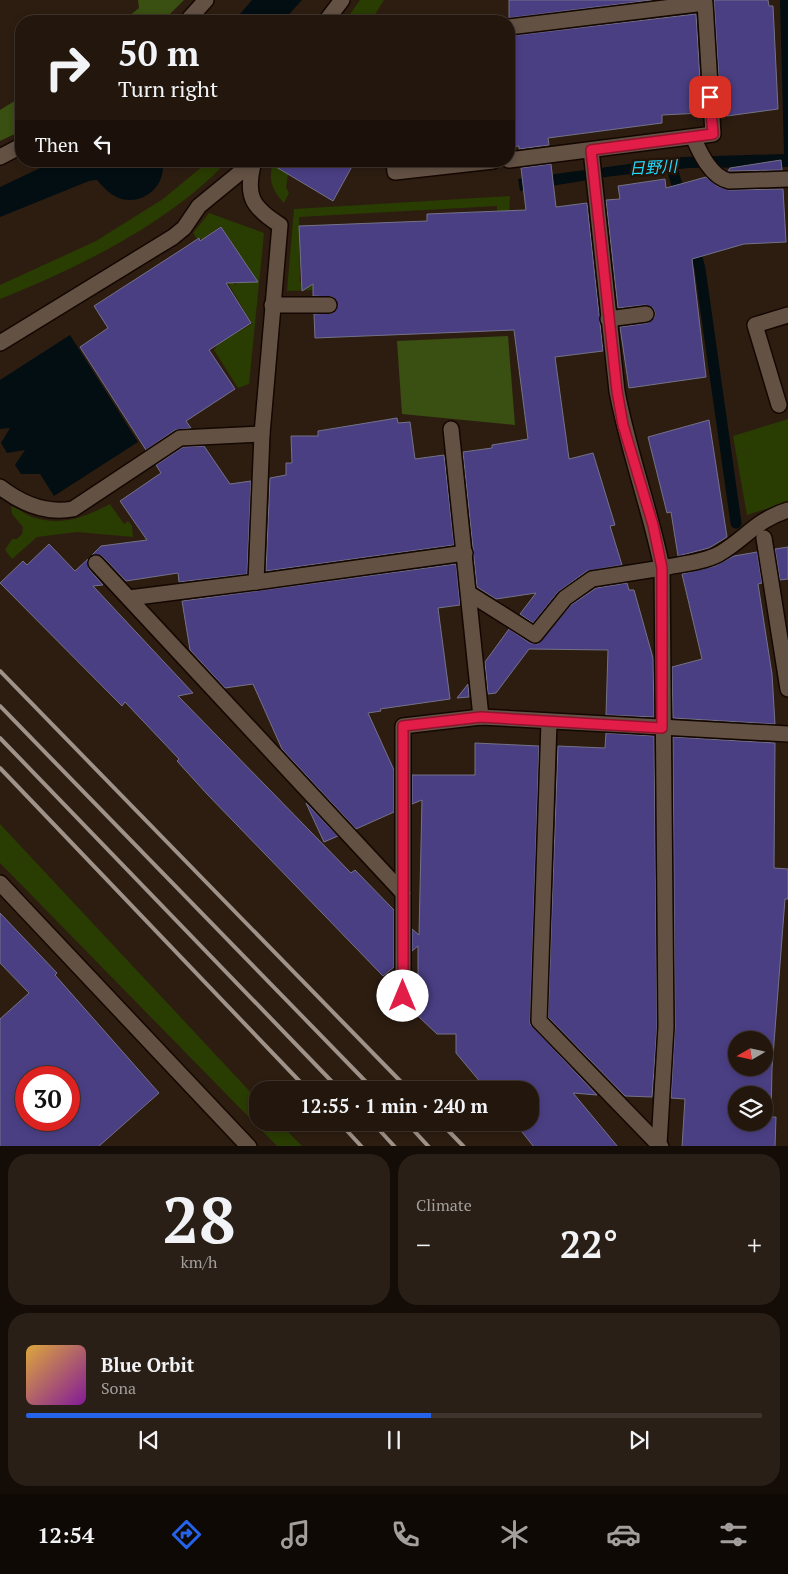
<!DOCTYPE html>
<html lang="en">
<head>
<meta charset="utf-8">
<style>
  body { margin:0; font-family:"PT Serif","Noto Sans JP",serif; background:#2a1f16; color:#f1f3f6; height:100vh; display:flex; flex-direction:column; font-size:19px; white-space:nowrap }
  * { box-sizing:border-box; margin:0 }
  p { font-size:16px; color:#a29f9d }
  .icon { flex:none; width:28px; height:28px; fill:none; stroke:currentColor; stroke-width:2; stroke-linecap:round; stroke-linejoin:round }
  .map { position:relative; height:1146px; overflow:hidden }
  .panel { display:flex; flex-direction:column; gap:8px; padding:8px; background:#130c07; flex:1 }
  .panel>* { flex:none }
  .top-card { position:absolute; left:15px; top:15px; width:500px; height:152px; border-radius:20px; box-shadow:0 2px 8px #0003,0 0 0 1px #3f352e; background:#22160d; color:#f1f3f6; overflow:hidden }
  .needle { width:32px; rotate:261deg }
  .tools { position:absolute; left:728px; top:1031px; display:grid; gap:10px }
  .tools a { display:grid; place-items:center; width:45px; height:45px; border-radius:50%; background:#22160d; box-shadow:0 2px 8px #0003,0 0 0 1px #3f352e; font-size:25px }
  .speed { position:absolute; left:15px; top:1066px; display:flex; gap:10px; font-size:25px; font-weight:700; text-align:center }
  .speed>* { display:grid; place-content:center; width:65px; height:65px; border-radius:50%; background:#22160d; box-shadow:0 2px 8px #0003,0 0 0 1px #3f352e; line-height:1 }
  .speed .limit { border:8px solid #d22; background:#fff; color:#111 }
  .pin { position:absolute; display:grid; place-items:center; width:42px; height:42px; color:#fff; margin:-21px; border-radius:10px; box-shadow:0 2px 8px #0006 }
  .me { position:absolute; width:55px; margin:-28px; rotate:0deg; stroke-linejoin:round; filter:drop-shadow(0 0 4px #0008) }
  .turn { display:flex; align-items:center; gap:18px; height:105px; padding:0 20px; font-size:22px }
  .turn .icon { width:65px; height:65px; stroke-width:2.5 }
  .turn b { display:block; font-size:35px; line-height:42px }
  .then { display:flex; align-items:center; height:48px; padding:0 20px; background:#0003; gap:10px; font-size:19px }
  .big { font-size:38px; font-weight:600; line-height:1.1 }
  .panel .widget { flex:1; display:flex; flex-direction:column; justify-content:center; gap:8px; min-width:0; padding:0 18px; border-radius:20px; background:#2a1f16 }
  .panel .dial { align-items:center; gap:0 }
  .dial b { font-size:65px; line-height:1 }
  .song { display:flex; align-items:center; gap:15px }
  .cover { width:60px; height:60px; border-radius:8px; background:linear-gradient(135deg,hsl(40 70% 55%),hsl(290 70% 35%)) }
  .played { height:5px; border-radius:2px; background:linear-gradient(90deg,#2563eb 55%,#3f352e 55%) }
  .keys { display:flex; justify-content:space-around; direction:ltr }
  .heat { display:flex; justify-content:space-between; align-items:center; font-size:28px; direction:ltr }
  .panel .tiles { flex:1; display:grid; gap:8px; grid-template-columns:1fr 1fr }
  .widget:last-child { grid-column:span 2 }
  .trip { position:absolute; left:249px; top:1081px; width:290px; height:50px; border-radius:20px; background:#22160d; box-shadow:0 2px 8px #0003,0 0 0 1px #3f352e; font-weight:600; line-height:50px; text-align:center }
  .menu { display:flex; height:80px; justify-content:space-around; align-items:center; background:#0e0905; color:#a29f9d }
  .menu .icon { width:35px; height:35px }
  .menu .current { color:#2563eb }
  .menu b { font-size:22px; color:#f1f3f6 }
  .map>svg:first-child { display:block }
  .green { fill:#293c01 }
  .forest { fill:#3a4f12 }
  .water { fill:#020e12 }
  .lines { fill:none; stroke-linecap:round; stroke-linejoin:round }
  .stream { stroke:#020e12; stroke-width:11 }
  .river { stroke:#020e12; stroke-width:66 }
  .building { fill:#4b3f84; stroke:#747287; fill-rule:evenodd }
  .lane-casing { stroke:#140701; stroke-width:18 }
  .street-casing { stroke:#140701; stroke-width:18 }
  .lane { stroke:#635144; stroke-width:15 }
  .street { stroke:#635144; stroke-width:15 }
  .rail { stroke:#9f9289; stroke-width:4 }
  .route-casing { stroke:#92132f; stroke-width:12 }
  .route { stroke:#e11d48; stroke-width:9 }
  .labels { text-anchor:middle; stroke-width:5; stroke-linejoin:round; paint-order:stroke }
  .water-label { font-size:16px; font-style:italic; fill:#21d9fe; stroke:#231308 }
</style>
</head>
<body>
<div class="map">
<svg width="788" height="1147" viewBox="0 0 788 1147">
  <rect width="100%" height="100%" fill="#2d1d11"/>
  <!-- green -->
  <g class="green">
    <path d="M360,0H384L371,21H345Z"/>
    <path d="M209,161H227C172,222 76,269 0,299V285L96,241L163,199Z"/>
    <path d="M274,161L290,162L286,187L289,193L284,203C272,190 267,178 274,161Z"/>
    <path d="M510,196L504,330H497V206L299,217L300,282H319L314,290L287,291L294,209Z"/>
    <path d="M209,213L264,233L249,384L238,388L214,350L220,342L221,331L226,339L252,324L225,278L229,275L235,285L252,273L221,226L204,238L224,269L220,271L200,238L197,239L193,233Z"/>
    <path d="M788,419V502L747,515L733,436Z"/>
    <path d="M110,504L124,524L128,521L132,526L133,537L77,532L37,537L12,559L5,550L12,539H17L22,534L23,527L12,514L11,506C19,509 25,514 32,517C62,527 84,517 110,504Z"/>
    <path d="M0,824L257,1099L258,1122L279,1123L302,1146H277L0,863Z"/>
  </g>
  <!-- forest -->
  <g class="forest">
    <path d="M138,0H184L163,21H123L139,8Z"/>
    <path d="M21,97V131L0,141V110Z"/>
    <path d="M508,336L515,425L402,414L397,341Z"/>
  </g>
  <!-- water -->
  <g class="water">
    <path d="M252,0H302L283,21H234Z"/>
    <path d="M780,0H788V167L689,168L613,176L520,191L518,179L681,157L784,154Z"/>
    <path d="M55,161H136L115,177L89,181L0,217V187Z"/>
    <path d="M70,335L138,442L54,496L40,474H21L15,465L25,450L7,453L1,443L10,428L0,429V380Z"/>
  </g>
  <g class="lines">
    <!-- stream -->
    <g class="stream">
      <path d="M671,165L681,198"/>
      <path d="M693,243L700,269L736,523"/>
    </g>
    <!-- river -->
    <path class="river" d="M124,161L130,167"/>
  </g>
  <!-- building -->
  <g class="building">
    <path d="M509,0H652L509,18Z"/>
    <path d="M714,0H768L769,6H773L778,109L727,116V111L721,112Z"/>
    <path d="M696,14L702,113L662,115V123L548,138L549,145L519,149V146L509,147V36Z"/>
    <path d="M781,160L782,170L728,171L730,168Z"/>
    <path d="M266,161H355L333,201Z"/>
    <path d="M551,164L556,207L587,203L603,351L555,357L569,459L593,453L615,525L610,526L622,565L587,571L558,592L533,623L520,614L536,593L496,599L477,587L463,452L492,448V445L528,439L514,330L315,338L314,314L333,313L338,305L333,297L313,296V284L302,291L299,226L427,221V214L526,210L521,168Z"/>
    <path d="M706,177L717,186L729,190L783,189L786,242L744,244L692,259L706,377L629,388L620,327L648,323L654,318L655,313L653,308L645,305L618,308L606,200L620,199L618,186L665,179L666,188Z"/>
    <path d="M221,227L258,282L226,283L251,323L209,350L235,389L186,421L191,428L175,430L146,450L80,347L108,328L94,306L184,248L199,238L200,241Z"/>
    <path d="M397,418L398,423L410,422L415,459L444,455L454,545L266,571L270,478L286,475V463H292L291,436H318V431Z"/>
    <path d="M709,420L727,537L709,548L678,556L671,512L667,513L648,437Z"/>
    <path d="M204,446L230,484L251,481L247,574L179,582L178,573L126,581L102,556L92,555L101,546L147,540L120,501L161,473L156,465L183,447Z"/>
    <path d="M49,544L75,571L88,559L89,569L103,585L93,586L193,693L178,696L351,873L355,870L394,910V967L383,976L207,794L177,761L179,759L125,702L122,706L0,583L23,561L27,565Z"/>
    <path d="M788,547V579L780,580L775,549Z"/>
    <path d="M757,552L762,583L758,584L772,674L775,724L673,718L672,667L702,659L682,574L715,566L734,556Z"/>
    <path d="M456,564L460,605L438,608L450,699L380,709L381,711L368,713L394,770V812L356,829L282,749L253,684L225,688L190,650L182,601Z"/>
    <path d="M627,583L629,590H634L653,658L654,717L606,715L608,650L529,649L496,693L488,694L485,662L509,629L530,643L538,644L571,605L596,588Z"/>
    <path d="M468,684L469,697L457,698Z"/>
    <path d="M606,733L654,736L657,1027L652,1097L625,1096L548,1017L558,746L605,748Z"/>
    <path d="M673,737L775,743L774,868L788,869V899H785L772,1069L771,1117H776L775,1147H682L685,1099L671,1098L675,1027ZM736,1040H764V1068H736ZM736,1095H764V1122H736Z"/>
    <path d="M475,743L539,746L530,1024L597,1095L573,1093L618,1147H534L514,1122H530V1090H487L456,1053V1034H437L418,1016V946L412,951V929L419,935L422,800L412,804V775H475Z"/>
    <path d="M306,803L338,836L324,842Z"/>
    <path d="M0,913L57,973L55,975L159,1093L98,1147H0V1019L29,993L0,963ZM26,1078H69V1120H26Z"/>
  </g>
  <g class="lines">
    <defs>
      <g id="lane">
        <path d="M272,305H329"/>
        <path d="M0,343L173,237L184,228L199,206L254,161"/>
        <path d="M779,405L755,325L788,315"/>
        <path d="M0,487C22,504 46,514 73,509L180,438L262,434"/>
        <path d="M662,568C680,564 702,563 719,554C745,539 756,520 788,510"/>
      </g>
      <g id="street">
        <path d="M187,21L206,0"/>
        <path d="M326,21L342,0"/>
        <path d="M509,27L705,3L713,134L509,160"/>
        <path d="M693,137C700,153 711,177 729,181L788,179"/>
        <path d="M591,150L617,391C628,451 650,508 662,568L666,1027L659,1144"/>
        <path d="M0,157L21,146"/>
        <path d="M394,161L395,172L493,161"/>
        <path d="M608,319L646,314"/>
        <path d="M451,429L481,717"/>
        <path d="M764,538L788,689"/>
        <path d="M96,563L403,893"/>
        <path d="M256,582L465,553"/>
        <path d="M470,594L535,635L565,598L592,579L662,568"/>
        <path d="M129,598L256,582L262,434L280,225C251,207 245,195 254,161"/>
        <path d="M549,722L539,1021L661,1147"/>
        <path d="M0,883L249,1147"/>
        <path d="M403,996V726L481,717L788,734"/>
      </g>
    </defs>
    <!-- lane casing -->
    <use href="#lane" class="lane-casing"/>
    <!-- street casing -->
    <use href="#street" class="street-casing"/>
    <!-- lane -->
    <use href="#lane" class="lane"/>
    <!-- street -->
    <use href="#street" class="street"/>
    <!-- rail -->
    <g class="rail">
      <path d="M0,671L409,1090"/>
      <path d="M0,706L374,1090"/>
      <path d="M0,738L340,1090"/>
      <path d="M0,768L308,1090"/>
      <path d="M339,1122L362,1147"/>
      <path d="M372,1122L395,1147"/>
      <path d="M406,1122L429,1147"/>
      <path d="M440,1122L464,1147"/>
    </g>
  </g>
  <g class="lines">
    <defs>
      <path id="route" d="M403,996V726L481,717L662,728V568L653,525L623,425L617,391L591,150L713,134L710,97"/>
    </defs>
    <!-- route casing -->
    <use href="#route" class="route-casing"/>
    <!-- route -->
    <use href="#route" class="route"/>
  </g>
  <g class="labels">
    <!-- water labels -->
    <g class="water-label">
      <text transform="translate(653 167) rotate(-3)" y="6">日野川</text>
    </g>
  </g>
</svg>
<div class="tools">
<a><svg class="needle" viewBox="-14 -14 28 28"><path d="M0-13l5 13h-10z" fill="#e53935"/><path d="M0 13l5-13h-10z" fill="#a29f9d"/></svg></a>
<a><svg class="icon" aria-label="layers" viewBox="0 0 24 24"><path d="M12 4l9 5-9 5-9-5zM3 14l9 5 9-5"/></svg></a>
</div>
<div class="speed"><div class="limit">30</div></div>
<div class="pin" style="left:710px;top:97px;background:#d93025"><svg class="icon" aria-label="arrive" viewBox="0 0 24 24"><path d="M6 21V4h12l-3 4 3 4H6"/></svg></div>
<svg class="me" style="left:403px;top:996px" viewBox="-20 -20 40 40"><circle r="19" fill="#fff"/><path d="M0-13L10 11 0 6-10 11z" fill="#e11d48"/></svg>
<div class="trip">12:55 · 1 min · 240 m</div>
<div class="top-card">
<div class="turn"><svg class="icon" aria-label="right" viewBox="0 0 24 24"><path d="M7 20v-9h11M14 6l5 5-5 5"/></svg><div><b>50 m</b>Turn right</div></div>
<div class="then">Then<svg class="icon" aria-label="left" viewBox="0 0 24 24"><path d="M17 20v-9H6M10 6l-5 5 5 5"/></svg></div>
</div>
</div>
<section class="panel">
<div class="tiles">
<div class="widget dial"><b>28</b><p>km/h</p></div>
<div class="widget"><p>Climate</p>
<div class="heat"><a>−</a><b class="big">22°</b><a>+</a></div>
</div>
<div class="widget">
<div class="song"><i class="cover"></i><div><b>Blue Orbit</b><p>Sona</p></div></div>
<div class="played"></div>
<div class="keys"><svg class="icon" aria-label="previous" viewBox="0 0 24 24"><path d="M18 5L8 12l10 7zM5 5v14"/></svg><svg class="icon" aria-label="pause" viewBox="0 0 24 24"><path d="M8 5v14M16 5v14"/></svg><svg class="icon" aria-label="next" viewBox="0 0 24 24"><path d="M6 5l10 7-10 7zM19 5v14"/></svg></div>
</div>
</div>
</section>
<nav class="menu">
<b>12:54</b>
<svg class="icon current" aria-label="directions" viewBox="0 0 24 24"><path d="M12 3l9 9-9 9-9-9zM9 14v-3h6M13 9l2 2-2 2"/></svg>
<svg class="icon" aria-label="music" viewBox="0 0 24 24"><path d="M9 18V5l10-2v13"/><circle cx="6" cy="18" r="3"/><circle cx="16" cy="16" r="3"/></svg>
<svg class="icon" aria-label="phone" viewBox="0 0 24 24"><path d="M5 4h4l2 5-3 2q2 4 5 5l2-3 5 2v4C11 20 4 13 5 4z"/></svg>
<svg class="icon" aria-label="climate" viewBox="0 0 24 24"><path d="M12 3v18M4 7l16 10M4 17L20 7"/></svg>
<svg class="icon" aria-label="car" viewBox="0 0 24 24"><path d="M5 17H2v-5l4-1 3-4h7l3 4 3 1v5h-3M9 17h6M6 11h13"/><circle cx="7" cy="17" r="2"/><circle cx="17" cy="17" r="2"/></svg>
<svg class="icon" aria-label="filters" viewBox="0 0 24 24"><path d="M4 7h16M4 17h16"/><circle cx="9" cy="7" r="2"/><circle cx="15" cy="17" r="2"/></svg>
</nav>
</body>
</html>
